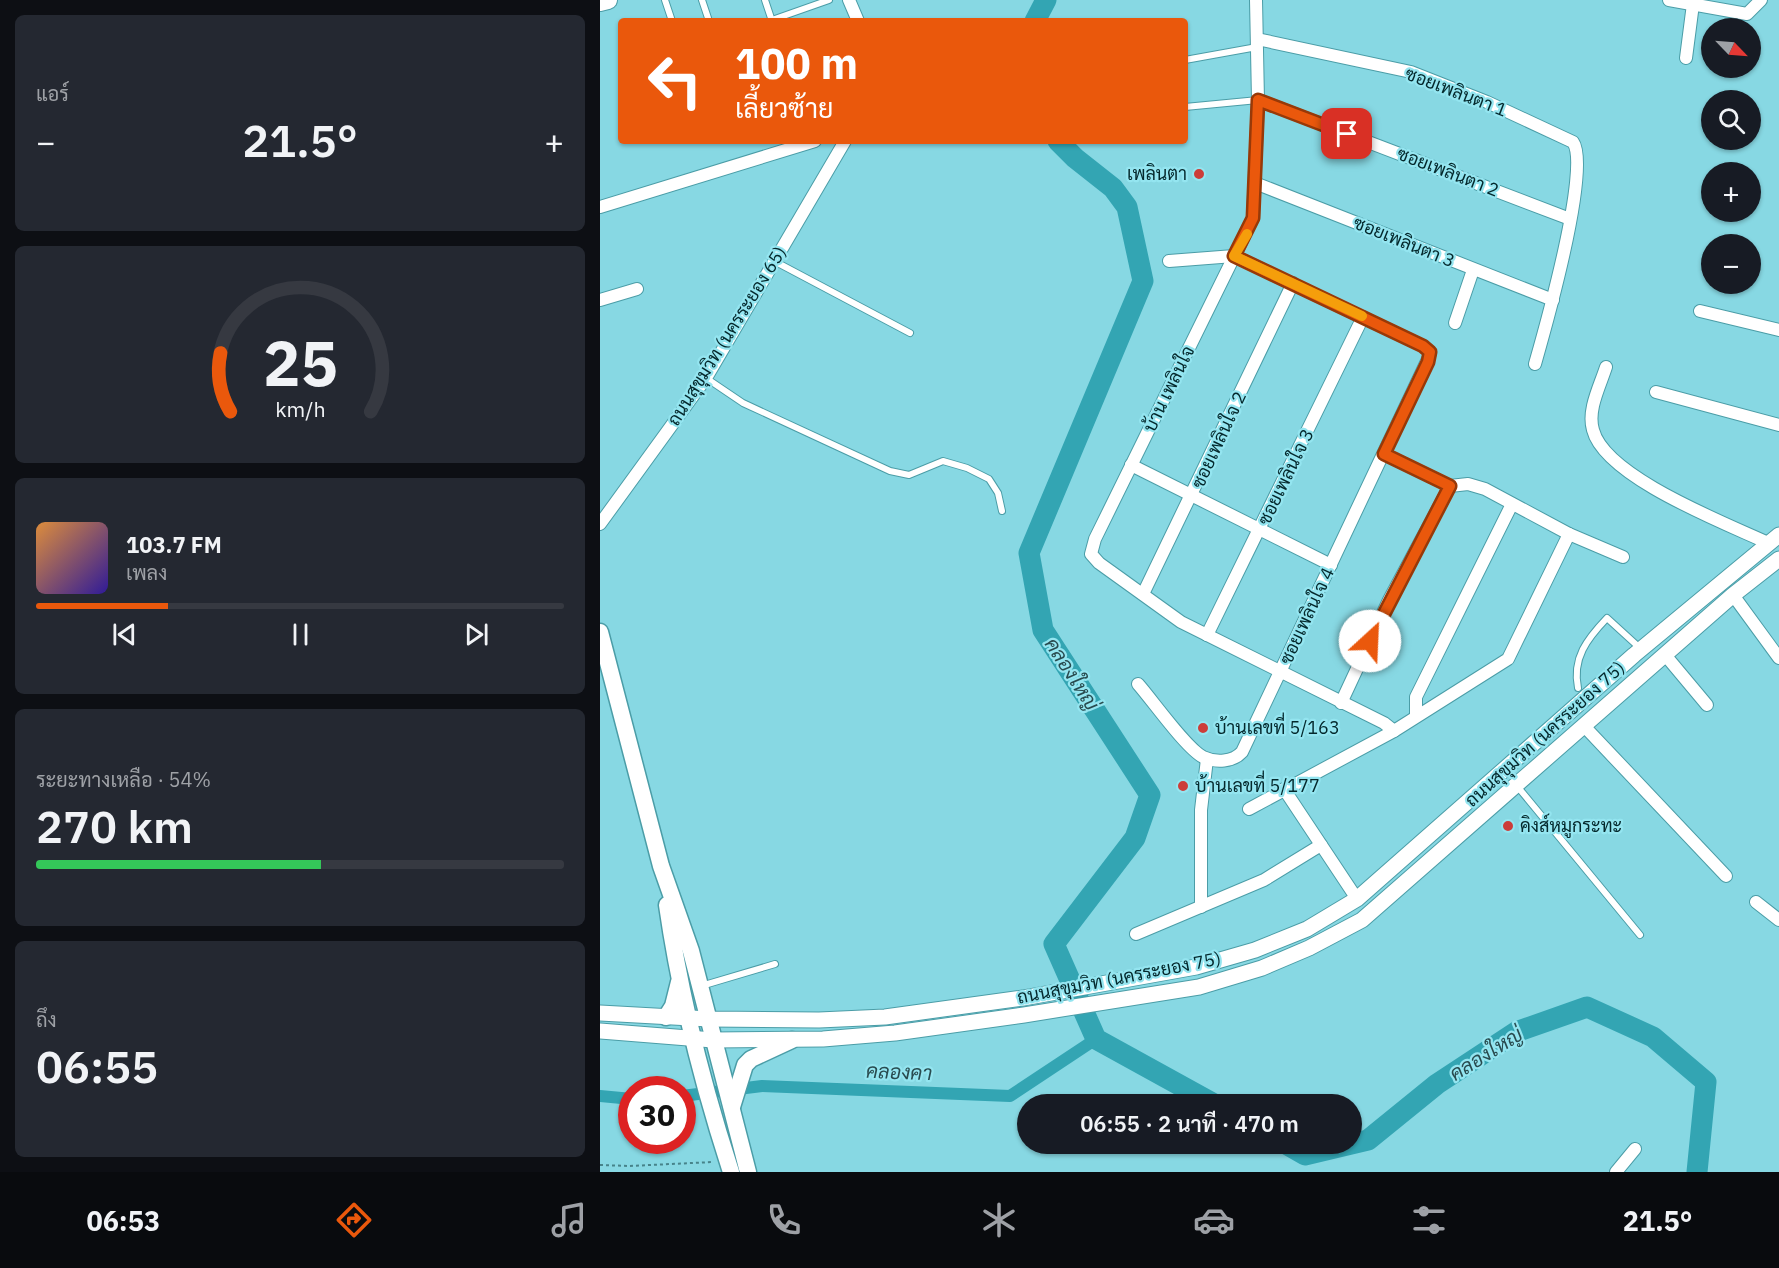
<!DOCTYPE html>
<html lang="th">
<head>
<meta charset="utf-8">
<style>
  body { margin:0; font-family:"IBM Plex Sans",Sarabun,sans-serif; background:#242831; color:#f1f3f6; height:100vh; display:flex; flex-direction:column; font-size:22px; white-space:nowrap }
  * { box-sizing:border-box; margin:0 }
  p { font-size:20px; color:#9ea1a6 }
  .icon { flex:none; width:33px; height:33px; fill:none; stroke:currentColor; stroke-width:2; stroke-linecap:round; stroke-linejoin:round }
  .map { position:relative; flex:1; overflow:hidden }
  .panel { display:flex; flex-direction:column; gap:15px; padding:15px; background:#0d0f14; width:600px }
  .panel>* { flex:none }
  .top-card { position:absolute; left:18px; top:18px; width:570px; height:126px; border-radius:6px; box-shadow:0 2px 4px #0004; background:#ea580c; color:#fff; overflow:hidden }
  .needle { width:39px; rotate:115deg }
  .controls { position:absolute; left:1101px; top:18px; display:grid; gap:12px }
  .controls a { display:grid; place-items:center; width:60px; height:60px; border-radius:50%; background:#171b24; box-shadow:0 2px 4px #0004; font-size:30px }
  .speed { position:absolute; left:18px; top:1076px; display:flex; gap:12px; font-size:30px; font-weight:700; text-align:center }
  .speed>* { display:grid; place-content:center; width:78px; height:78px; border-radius:50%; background:#171b24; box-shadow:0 2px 4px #0004; line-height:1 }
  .speed .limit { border:9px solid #d22; background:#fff; color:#111 }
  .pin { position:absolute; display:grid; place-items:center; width:51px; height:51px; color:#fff; margin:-26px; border-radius:12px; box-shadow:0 3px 9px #0006 }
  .me { position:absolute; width:66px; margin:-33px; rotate:25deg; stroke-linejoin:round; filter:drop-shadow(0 0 4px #0008) }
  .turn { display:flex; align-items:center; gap:21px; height:126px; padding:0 18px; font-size:27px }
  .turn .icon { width:78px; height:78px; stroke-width:2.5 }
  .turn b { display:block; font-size:42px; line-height:51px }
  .big { font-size:45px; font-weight:600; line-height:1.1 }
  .panel .card { flex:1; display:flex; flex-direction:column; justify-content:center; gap:9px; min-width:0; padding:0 21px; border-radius:9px; background:#242831 }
  .panel .dial { align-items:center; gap:0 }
  .dial svg { height:156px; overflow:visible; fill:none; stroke:#363941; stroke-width:7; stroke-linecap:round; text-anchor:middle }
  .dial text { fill:#f1f3f6; stroke:none }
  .song { display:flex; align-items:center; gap:18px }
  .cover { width:72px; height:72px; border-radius:9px; background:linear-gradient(135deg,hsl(30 70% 55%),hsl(250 70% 35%)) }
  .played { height:6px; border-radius:3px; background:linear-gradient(90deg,#ea580c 25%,#363941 25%) }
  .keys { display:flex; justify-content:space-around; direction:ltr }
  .heat { display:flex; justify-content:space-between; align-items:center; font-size:33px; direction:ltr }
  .charge { height:9px; border-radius:4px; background:linear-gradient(90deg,#34c759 54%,#363941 0) }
  .trip { position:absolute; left:417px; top:1094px; width:345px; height:60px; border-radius:30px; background:#171b24; box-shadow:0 2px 4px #0004; font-weight:600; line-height:60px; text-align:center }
  .tabs { display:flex; height:96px; justify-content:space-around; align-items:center; background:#090b0e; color:#9ea1a6 }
  .tabs .icon { width:42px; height:42px }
  .tabs .active { color:#ea580c }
  .tabs b { font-size:27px; color:#f1f3f6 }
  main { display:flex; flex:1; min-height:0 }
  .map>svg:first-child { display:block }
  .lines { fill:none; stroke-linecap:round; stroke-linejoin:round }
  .canal { stroke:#33a5b3; stroke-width:12 }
  .river { stroke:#33a5b3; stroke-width:21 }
  .service-casing { stroke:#4b9da7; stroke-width:8 }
  .minor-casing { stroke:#4b9da7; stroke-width:14 }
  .tertiary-casing { stroke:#4b9da7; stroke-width:17 }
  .secondary-casing { stroke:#4b9da7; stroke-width:19 }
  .primary-casing { stroke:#4b9da7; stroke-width:20 }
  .path { stroke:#47838a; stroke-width:2; stroke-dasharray:3 3; stroke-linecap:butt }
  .service { stroke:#fff; stroke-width:6 }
  .minor { stroke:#fff; stroke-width:12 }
  .tertiary { stroke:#fff; stroke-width:15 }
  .secondary { stroke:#fff; stroke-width:16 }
  .primary { stroke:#fff; stroke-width:18 }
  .route-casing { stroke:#983908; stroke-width:15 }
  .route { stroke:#ea580c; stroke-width:10 }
  .slow { stroke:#f59e0b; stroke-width:10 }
  .poi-dot { fill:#cc3d39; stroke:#94e5f0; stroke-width:2 }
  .labels { text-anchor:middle; stroke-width:4.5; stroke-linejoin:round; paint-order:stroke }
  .street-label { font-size:18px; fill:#04282c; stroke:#94e5f0 }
  .poi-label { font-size:18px; fill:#04282c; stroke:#94e5f0; text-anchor:start }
  .water-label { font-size:20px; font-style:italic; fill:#294b4f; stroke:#94e5f0 }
</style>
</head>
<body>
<main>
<section class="panel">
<div class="card"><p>แอร์</p>
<div class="heat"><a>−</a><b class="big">21.5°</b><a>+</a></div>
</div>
<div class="card dial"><svg viewBox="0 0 100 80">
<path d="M14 69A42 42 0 1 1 86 69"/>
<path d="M14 69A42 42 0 0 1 9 39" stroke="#ea580c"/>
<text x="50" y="56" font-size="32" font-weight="700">25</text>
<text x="50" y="72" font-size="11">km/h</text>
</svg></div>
<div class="card">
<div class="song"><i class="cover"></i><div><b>103.7 FM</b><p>เพลง</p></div></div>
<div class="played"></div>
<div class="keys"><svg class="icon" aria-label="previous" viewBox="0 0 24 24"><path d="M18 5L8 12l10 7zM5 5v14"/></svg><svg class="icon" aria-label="pause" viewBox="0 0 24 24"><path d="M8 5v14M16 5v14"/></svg><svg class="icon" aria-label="next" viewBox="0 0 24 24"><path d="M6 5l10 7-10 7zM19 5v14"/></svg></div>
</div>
<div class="card"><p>ระยะทางเหลือ · 54%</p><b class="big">270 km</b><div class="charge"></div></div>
<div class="card"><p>ถึง</p><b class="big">06:55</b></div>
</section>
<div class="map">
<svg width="1179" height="1172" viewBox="0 0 1179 1172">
  <rect width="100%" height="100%" fill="#87d8e3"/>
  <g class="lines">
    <!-- canal -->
    <g class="canal">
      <path d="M0,1096L32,1099"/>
      <path d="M82,1096L162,1086L410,1096L496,1039"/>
    </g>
    <!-- river -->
    <g class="river">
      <path d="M435,21L446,0"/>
      <path d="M458,141L475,158L513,188L527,207L543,281L429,553L443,630L550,795L535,838L454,944L496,1039L614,1104"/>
      <path d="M684,1143L705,1155L768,1140L837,1084L916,1032L987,1007L1053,1037L1106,1082L1097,1172"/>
    </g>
    <defs>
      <g id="service">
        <path d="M65,0L72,21"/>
        <path d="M102,0L109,21"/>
        <path d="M165,0L172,21"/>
        <path d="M172,20L229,0"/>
        <path d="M585,60L657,47"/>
        <path d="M585,107L658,100"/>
        <path d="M174,261L310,333"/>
        <path d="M106,378L143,403L290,471L309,475L343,461L367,468L389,479L398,493L402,511"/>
        <path d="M978,688C972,658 987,639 1007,618L1041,649"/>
        <path d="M917,786L1040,935"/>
        <path d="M101,986L175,964"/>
      </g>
      <g id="minor">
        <path d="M249,0L258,21"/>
        <path d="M656,0L658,100L653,218L495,539L491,554L499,563L581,622L784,723L794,731"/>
        <path d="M1069,0L1147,14L1161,0"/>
        <path d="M657,39L811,72L887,102L973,142C991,167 945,329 935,364"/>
        <path d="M1086,58L1093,4"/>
        <path d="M658,100L970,219"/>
        <path d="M655,183L953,300"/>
        <path d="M0,207L215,141"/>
        <path d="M0,300L37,289"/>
        <path d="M1100,311L1179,330"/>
        <path d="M855,323L873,270"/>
        <path d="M1006,367C1000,386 987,410 993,430C1005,477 1125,523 1168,543"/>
        <path d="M1056,392L1179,425"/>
        <path d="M784,454L850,486L868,484L885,489L969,534L1023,557"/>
        <path d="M531,465L731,565"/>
        <path d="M0,524L106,378L245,141"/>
        <path d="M543,594L693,283"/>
        <path d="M1133,595L1179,658"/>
        <path d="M607,635L763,317"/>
        <path d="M1066,656L1107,705"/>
        <path d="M538,684C553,701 586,748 603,757C616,763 633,762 642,752L829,357L830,352L823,346L634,256L569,261"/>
        <path d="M741,703L789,600L850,486"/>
        <path d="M816,716V697L912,504"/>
        <path d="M984,726L1126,876"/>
        <path d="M684,789L757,899"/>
        <path d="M649,809L794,731L908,659L969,534"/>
        <path d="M1156,902L1179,920"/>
        <path d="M601,907V810L607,759"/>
        <path d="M536,934L664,880L721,845"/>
        <path d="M1016,1172L1035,1149"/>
      </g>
      <g id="tertiary">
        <path d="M0,1013L109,1019L219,1020L285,1017L423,998L596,967L655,950L707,929L757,899L1034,655L1179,535"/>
        <path d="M0,1031L113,1040L223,1039L295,1033L424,1015L599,987L662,968L709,948L762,920L1133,595L1179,559"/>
      </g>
      <g id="secondary">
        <path d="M0,632L61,866L91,951L148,1172"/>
        <path d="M67,905C80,995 103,1086 131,1172"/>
        <path d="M66,1017L73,1006L79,982"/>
        <path d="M132,1107L145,1065L151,1059L192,1040"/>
      </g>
      <path id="primary" d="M0,2L8,0"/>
    </defs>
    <!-- service casing -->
    <use href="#service" class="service-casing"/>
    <!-- minor casing -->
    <use href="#minor" class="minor-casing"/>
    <!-- tertiary casing -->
    <use href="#tertiary" class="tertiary-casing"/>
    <!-- secondary casing -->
    <use href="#secondary" class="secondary-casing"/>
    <!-- primary casing -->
    <use href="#primary" class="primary-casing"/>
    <!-- path -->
    <path class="path" d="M0,1165L29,1166L113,1162"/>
    <!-- service -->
    <use href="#service" class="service"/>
    <!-- minor -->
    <use href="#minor" class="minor"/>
    <!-- tertiary -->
    <use href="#tertiary" class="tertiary"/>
    <!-- secondary -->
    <use href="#secondary" class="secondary"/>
    <!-- primary -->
    <use href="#primary" class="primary"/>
  </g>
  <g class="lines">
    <defs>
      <path id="route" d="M747,134L658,100L653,218L634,256L823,346L830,352L828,362L784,454L850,486L770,641"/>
    </defs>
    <!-- route casing -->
    <use href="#route" class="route-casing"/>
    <!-- route -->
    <use href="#route" class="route"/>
    <!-- slow -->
    <path class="slow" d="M647,234L634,256L762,316"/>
  </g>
  <!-- markers -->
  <g class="poi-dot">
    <circle cx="599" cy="174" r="6"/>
    <circle cx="603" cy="728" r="6"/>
    <circle cx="583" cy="786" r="6"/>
    <circle cx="908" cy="826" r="6"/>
  </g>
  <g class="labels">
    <!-- street labels -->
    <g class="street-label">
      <text transform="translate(856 92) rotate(21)" y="6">ซอยเพลินตา 1</text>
      <text transform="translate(848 172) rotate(21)" y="6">ซอยเพลินตา 2</text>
      <text transform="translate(804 242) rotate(22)" y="6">ซอยเพลินตา 3</text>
      <text transform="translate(127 336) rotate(-58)" y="6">ถนนสุขุมวิท (นครระยอง 65)</text>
      <text transform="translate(569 389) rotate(-64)" y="6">บ้าน เพลินใจ</text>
      <text transform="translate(619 440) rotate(-65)" y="6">ซอยเพลินใจ 2</text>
      <text transform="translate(686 477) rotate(-64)" y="6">ซอยเพลินใจ 3</text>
      <text transform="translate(707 616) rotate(-65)" y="6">ซอยเพลินใจ 4</text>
      <text transform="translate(945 734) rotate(-42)" y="6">ถนนสุขุมวิท (นครระยอง 75)</text>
      <text transform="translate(519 978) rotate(-11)" y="6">ถนนสุขุมวิท (นครระยอง 75)</text>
    </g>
    <!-- poi labels -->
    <g class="poi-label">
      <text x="587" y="180" text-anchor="end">เพลินตา</text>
      <text x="615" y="734">บ้านเลขที่ 5/163</text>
      <text x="595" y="792">บ้านเลขที่ 5/177</text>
      <text x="920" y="832">คิงส์หมูกระทะ</text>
    </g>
    <!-- water labels -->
    <g class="water-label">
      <text transform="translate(472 674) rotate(57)" y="7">คลองใหญ่</text>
      <text transform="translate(886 1054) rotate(-32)" y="7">คลองใหญ่</text>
      <text transform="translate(299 1072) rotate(2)" y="7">คลองคา</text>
    </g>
  </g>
</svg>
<div class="controls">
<a><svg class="needle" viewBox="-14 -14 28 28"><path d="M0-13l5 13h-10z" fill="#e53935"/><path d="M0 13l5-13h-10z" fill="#9ea1a6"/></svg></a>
<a><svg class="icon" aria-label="search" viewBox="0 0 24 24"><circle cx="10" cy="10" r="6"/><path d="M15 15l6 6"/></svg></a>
<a>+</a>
<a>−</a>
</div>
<div class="speed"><div class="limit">30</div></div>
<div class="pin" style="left:747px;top:134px;background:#d93025"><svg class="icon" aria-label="arrive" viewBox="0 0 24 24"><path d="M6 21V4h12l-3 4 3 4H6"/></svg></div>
<svg class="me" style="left:770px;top:641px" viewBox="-20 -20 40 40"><circle r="19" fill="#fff"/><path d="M0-13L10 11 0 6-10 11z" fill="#ea580c"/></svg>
<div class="trip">06:55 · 2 นาที · 470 m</div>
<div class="top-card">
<div class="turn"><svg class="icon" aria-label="left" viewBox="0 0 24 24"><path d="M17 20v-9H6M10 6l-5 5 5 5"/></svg><div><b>100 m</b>เลี้ยวซ้าย</div></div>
</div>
</div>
</main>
<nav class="tabs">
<b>06:53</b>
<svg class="icon active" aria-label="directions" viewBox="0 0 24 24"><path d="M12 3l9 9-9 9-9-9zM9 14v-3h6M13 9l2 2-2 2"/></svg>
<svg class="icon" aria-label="music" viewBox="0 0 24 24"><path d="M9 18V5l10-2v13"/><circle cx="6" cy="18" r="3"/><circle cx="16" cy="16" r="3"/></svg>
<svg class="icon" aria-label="phone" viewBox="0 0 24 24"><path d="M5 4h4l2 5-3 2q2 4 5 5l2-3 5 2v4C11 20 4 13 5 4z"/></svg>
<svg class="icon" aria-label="climate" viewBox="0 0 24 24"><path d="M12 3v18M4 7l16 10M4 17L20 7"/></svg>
<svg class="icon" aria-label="car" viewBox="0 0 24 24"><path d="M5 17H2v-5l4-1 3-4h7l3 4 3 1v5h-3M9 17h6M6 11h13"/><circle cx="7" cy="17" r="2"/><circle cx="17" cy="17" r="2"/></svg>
<svg class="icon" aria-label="filters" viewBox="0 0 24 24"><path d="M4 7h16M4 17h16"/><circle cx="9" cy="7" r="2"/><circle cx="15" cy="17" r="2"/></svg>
<b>21.5°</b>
</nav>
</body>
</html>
